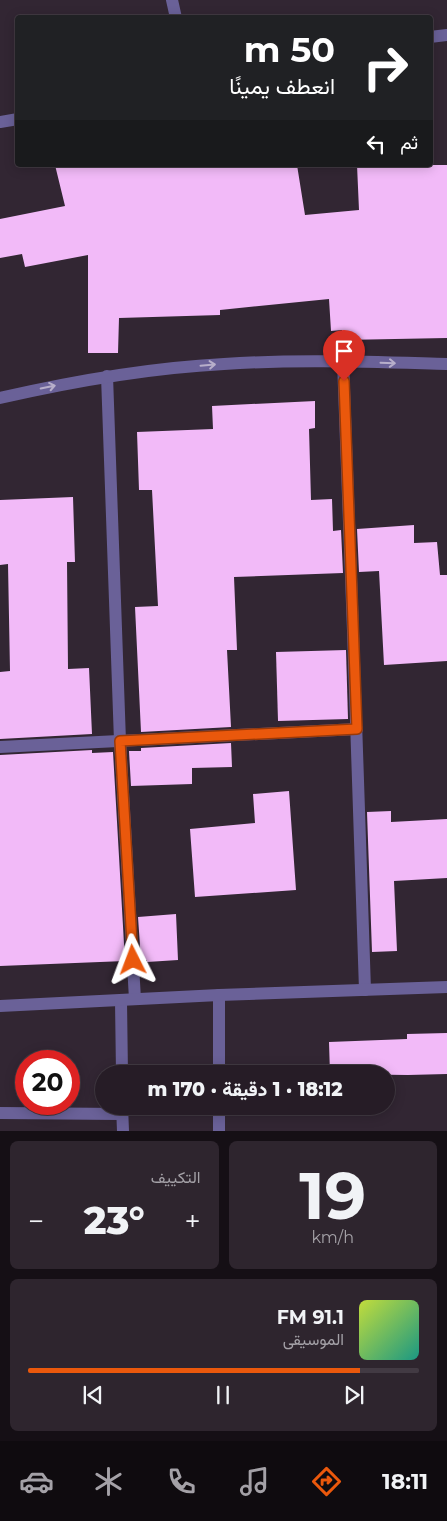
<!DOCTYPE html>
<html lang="ar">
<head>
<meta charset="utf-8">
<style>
  body { margin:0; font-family:Montserrat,Vazirmatn,sans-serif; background:#2e252e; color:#f1f3f6; direction:rtl; height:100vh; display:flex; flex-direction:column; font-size:19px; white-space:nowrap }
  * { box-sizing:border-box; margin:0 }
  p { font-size:16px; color:#a4a1a7 }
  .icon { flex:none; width:28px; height:28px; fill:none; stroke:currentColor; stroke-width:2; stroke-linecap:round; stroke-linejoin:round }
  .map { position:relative; height:1131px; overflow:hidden; direction:ltr }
  .drawer { display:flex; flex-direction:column; gap:10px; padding:10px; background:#150f15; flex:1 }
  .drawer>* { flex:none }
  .banner { position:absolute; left:15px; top:15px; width:418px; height:152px; border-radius:5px; box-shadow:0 2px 12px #0003,0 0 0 1px #423a43; direction:rtl; background:#202124; color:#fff; overflow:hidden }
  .speed { position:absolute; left:15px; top:1050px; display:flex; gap:10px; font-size:25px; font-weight:700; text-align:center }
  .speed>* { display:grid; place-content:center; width:65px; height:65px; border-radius:50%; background:#261c26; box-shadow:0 2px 12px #0003,0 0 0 1px #423a43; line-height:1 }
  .speed .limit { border:8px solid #d22; background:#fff; color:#111 }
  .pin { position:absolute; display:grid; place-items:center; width:42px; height:42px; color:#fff; margin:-51px -21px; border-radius:50% 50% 50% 0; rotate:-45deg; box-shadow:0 0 5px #0007 }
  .pin .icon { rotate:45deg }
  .me { position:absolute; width:55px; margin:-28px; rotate:357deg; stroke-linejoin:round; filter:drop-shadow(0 0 4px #0008) }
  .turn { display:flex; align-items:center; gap:18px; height:105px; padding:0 15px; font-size:22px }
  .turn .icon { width:65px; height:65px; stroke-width:2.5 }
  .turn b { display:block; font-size:35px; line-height:42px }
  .then { display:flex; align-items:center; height:48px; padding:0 15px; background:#0003; gap:10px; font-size:19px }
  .big { font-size:38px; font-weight:800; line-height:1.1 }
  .drawer .widget { flex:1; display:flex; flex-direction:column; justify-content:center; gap:8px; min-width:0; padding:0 18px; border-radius:8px; background:#2e252e }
  .drawer .dial { align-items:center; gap:0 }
  .dial b { font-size:65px; line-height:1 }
  .song { display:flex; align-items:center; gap:15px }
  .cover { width:60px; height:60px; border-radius:8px; background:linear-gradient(135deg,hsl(70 70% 55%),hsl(170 70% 35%)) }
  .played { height:5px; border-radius:2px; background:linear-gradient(90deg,#ea580c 85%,#423a43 85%) }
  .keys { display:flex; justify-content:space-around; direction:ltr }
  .heat { display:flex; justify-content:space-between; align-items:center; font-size:28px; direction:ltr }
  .drawer .tiles { flex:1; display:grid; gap:10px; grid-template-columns:1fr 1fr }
  .widget:last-child { grid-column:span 2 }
  .trip { position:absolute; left:95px; top:1065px; width:300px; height:50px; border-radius:25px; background:#261c26; box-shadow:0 2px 12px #0003,0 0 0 1px #423a43; font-weight:800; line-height:50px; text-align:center; direction:rtl }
  .tab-bar { display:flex; height:80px; justify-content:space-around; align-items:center; background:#0f0b0f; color:#a4a1a7 }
  .tab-bar .icon { width:35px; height:35px }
  .tab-bar .on { color:#ea580c }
  .tab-bar b { font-size:22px; color:#f1f3f6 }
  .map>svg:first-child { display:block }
  .building { fill:#f2baf8 }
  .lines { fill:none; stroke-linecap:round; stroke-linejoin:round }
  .service { stroke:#6a6198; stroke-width:12 }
  .minor { stroke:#6a6198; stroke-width:12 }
  .oneway { stroke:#b7aeca }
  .route-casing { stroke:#983908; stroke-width:12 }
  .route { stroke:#ea580c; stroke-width:9 }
</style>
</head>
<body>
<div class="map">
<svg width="447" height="1131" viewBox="0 0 447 1131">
  <rect width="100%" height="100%" fill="#322633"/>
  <!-- building -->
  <g class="building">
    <path d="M55,165H297L305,215L359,210L357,165H447V338L343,340L342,330L331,331L329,299L220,310V315L119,318L118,353H88V255L25,267L22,254L0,258V219L65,206Z"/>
    <path d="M315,401V428L309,429L311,500L332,499L333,531L341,530L343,573L234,577L237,650H227L231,727L141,732L135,607L158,606L152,490H139L137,432L213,429L212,406Z"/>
    <path d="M73,497L75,562H67L68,669L89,668L92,734L0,739V672L10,671L8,564L0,565V500Z"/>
    <path d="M414,525V543L437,542L440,575H447V661L384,665L379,571L359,572L357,529Z"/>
    <path d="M346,650L348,719L278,721L276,652Z"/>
    <path d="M231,743L232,767L192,768V784L131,786L129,751H141V748Z"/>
    <path d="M92,750V753L113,752L125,961L0,966V755Z"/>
    <path d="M289,791L296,890L195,897L190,829L255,823L253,794Z"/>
    <path d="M391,811V822L447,819V878L394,881L397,951L372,952L367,812Z"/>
    <path d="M176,914L178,960L147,962V960H141L138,917Z"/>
    <path d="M447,1033V1074L408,1075L330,1074L329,1042L407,1039V1034Z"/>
  </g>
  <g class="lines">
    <!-- service -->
    <g class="service">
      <path d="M353,631L365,990"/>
      <path d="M120,741L135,999"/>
    </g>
    <!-- minor -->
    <g class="minor">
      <path d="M172,0L176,18"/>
      <path d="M430,37L447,35"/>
      <path d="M0,122L18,119"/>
      <path d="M343,361L353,631"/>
      <path d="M107,376L120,741"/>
      <path d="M0,398C74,381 148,368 224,364C298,359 373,362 447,364"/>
      <path d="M0,747L357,729"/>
      <path d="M219,995V1074"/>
      <path d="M121,1001L122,1074"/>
      <path d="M0,1006L219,995L447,987"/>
      <path d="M122,1106L123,1131"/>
      <path d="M219,1106V1131"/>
      <path d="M0,1113L122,1114"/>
    </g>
  </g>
  <!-- one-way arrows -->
  <defs><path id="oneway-shaft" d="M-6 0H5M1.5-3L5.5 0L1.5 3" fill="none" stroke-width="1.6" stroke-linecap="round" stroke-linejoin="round" transform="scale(1.25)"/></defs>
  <g class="oneway">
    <use href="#oneway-shaft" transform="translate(388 363) rotate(2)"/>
    <use href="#oneway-shaft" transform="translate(208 365) rotate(-5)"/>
    <use href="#oneway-shaft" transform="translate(48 387) rotate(-12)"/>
  </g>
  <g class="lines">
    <defs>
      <path id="route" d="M133,960L120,741L357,729L344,381"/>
    </defs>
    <!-- route casing -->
    <use href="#route" class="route-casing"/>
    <!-- route -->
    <use href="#route" class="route"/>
  </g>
</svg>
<div class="speed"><div class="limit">20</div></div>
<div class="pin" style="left:344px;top:381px;background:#d93025"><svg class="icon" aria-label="arrive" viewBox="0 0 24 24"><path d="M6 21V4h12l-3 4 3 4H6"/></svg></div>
<svg class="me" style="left:133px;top:960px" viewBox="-20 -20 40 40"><path d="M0-17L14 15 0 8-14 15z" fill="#ea580c" stroke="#fff" stroke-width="4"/></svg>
<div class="trip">18:12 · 1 دقيقة · 170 m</div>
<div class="banner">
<div class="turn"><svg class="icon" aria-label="right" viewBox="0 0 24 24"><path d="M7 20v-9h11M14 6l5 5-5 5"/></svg><div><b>50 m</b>انعطف يمينًا</div></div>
<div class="then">ثم<svg class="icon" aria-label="left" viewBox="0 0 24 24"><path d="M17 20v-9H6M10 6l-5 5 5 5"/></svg></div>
</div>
</div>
<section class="drawer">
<div class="tiles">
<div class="widget dial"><b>19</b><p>km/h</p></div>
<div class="widget"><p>التكييف</p>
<div class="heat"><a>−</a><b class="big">23°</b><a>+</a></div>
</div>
<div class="widget">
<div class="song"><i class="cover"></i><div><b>91.1 FM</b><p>الموسيقى</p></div></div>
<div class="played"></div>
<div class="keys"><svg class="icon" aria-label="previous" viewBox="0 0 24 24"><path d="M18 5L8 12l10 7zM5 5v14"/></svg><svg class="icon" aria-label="pause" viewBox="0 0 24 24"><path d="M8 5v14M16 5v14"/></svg><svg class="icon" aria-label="next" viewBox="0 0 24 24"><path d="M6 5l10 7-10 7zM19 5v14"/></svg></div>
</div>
</div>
</section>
<nav class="tab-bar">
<b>18:11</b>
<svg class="icon on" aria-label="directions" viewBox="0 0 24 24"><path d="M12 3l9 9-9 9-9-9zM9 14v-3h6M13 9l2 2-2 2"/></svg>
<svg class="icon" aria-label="music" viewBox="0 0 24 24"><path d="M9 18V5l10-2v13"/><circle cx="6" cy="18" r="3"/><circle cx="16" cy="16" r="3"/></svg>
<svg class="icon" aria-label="phone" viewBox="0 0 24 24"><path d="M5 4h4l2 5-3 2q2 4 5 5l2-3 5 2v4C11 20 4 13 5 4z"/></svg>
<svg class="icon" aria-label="climate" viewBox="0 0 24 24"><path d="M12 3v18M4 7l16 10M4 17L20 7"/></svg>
<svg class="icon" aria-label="car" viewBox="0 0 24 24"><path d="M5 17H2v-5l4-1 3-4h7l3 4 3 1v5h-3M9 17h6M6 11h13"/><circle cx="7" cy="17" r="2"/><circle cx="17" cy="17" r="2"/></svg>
</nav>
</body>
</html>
